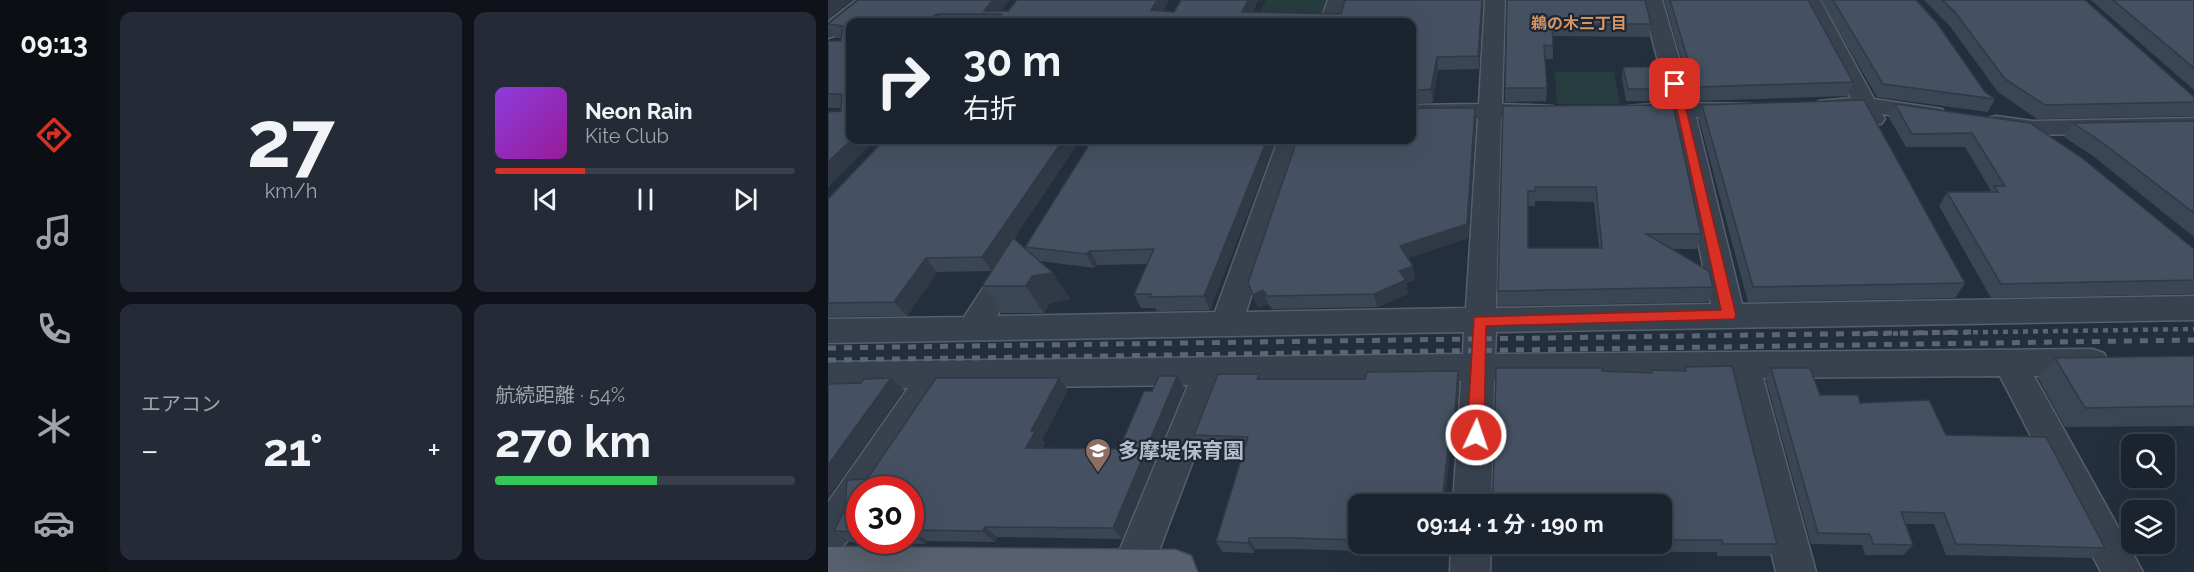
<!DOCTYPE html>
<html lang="ja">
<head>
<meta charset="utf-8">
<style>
  body { margin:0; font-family:Raleway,"Noto Sans JP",sans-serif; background:#242b36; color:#f1f3f6; height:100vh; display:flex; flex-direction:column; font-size:22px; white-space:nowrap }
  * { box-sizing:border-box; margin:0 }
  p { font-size:20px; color:#a0a4aa }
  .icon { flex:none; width:33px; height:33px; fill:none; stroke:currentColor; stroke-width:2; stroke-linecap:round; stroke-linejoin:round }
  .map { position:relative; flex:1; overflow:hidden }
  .drawer { display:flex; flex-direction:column; gap:12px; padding:12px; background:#0f1319; width:720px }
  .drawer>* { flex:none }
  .top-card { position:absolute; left:18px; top:18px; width:570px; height:126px; border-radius:12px; box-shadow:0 6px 24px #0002,0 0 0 2px #39404a; background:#1b232e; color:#f1f3f6; overflow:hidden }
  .buttons { position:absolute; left:1293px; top:434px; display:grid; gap:12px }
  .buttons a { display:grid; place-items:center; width:54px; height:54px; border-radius:12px; background:#1b232e; box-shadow:0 6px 24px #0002,0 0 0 2px #39404a; font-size:30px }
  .speed { position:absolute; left:18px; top:476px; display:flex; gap:12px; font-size:30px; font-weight:700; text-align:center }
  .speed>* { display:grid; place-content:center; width:78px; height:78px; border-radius:50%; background:#1b232e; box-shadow:0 6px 24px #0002,0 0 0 2px #39404a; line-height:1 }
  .speed .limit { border:9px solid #d22; background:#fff; color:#111 }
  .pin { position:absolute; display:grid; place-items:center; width:51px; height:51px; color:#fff; margin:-26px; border-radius:12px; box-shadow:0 3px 9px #0006 }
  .me { position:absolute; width:66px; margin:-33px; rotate:3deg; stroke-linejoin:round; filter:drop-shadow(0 0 4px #0008) }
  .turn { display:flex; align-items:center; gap:21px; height:126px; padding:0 18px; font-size:27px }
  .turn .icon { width:78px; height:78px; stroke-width:2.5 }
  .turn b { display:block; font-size:42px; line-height:51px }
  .big { font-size:45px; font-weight:700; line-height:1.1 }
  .drawer .card { flex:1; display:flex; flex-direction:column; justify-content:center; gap:9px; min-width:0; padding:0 21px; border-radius:12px; background:#242b36 }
  .drawer .dial { align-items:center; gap:0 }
  .dial b { font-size:78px; line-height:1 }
  .song { display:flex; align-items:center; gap:18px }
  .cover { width:72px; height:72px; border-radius:9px; background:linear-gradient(135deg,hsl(270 70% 55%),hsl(300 70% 35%)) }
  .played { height:6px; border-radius:3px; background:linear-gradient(90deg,#d93025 30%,#39404a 30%) }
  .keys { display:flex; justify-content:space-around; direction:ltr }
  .heat { display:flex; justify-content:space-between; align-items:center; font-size:33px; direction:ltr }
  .charge { height:9px; border-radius:4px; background:linear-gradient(90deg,#34c759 54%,#39404a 0) }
  .drawer .tiles { flex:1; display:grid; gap:12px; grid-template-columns:repeat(2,1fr) }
  .trip { position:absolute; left:520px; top:494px; width:324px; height:60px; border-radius:12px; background:#1b232e; box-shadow:0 6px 24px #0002,0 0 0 2px #39404a; font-weight:700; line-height:60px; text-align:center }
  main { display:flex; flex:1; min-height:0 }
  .menu { display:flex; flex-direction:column; width:108px; justify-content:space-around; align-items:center; background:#0b0e12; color:#a0a4aa }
  .menu .icon { width:42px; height:42px }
  .menu .on { color:#d93025 }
  .menu b { font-size:27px; color:#f1f3f6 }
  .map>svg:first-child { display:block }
  .green { fill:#263c3f }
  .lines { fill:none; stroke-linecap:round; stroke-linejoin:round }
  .minor-casing { stroke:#565f6c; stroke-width:3 }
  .primary-casing { stroke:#414a57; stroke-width:3 }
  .minor { fill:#38414e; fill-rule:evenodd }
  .primary { fill:#56606e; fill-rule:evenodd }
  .rail-far1 { stroke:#5a6575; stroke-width:4.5; stroke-dasharray:5 5; stroke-linecap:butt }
  .rail { stroke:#5a6575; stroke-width:5; stroke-dasharray:8 8; stroke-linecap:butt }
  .wall { fill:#3b4654; fill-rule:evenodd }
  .shaded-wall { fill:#303945 }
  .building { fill:#455162; stroke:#303945; stroke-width:1.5; fill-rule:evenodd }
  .route { fill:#d93025; stroke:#8d1f18; stroke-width:1.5 }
  .labels { text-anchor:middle; stroke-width:4.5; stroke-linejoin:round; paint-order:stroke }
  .far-neighbourhood-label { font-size:16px; font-weight:bold; fill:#d59563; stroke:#1d2633 }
  .near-poi-label { font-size:21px; font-weight:bold; fill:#b4bcc9; stroke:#1d2633; text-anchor:start }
</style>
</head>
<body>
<main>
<nav class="menu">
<b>09:13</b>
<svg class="icon on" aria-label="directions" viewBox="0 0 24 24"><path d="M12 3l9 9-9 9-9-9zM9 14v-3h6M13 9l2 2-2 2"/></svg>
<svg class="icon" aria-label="music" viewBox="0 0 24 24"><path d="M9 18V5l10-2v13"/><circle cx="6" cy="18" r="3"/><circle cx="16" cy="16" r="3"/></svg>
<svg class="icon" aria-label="phone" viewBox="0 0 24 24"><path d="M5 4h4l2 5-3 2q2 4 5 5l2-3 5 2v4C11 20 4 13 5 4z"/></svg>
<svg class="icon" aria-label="climate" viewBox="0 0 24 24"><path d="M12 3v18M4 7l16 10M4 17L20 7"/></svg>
<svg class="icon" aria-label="car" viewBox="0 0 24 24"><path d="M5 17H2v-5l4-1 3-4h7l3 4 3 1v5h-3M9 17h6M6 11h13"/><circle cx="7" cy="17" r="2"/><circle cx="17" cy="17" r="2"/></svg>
</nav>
<section class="drawer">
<div class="tiles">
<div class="card dial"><b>27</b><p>km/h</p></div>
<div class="card">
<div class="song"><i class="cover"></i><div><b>Neon Rain</b><p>Kite Club</p></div></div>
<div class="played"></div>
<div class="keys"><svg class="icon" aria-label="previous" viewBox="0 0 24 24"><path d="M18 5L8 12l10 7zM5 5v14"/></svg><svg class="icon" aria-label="pause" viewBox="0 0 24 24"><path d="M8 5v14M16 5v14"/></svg><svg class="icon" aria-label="next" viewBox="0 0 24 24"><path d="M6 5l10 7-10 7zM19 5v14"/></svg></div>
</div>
<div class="card"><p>エアコン</p>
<div class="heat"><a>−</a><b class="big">21°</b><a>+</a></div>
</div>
<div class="card"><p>航続距離 · 54%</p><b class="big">270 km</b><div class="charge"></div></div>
</div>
</section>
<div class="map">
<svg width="1366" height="572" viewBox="0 0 1366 572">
  <rect width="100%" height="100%" fill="#242f3e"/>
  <!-- green -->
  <g class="green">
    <path d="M438,0H501L494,19L429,18Z"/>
    <path d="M727,72H786L792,104H729Z"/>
  </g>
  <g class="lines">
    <defs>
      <g id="minor">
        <path d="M28,0H50L7,36L0,38V22Z"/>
        <path d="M500,0H520L512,22H492Z"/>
        <path d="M657,0H677L674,104L725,106L729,111L725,116L673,118L668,308L883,304L844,117L799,116L795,111L799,106L841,103L814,0H834L864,103L923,104L927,109L923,114L868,117L914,304L1366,296V320L668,332L667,354L1264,349L1276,353L1280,362L1276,371L1264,375L1206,376L1315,572H1273L1172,376L935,378L988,572H948L901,378L666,380L663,504H625L633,381L394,384L323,572L283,571L360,385L118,388L52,489H32C32,518 30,542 0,554V502L80,388L0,390V362L635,354L636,332L0,343V319L136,317L174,259L184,256L194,259L199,266L169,316L387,312L450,140H474L418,312L638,308L650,119H584V105L651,104Z"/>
        <path d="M972,0H992L1046,99L1114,109L1118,114L1114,119L1106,121L1054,114L1057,119L1053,124H1037L1030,112L991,111L987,106L991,101L1023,98Z"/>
        <path d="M1168,116L1205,121L1366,118V132L1205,135L1160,128L1156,123L1160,118Z"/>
        <path d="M623,543H663L662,572H622Z"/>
      </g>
      <path id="primary" d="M0,547L347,550L363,556L369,572H0Z"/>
    </defs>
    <!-- minor casing -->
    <use href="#minor" class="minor-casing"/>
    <!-- primary casing -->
    <use href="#primary" class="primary-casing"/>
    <!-- minor -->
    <use href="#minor" class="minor"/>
    <!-- primary -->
    <use href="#primary" class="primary"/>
    <!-- rail-far1 -->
    <path class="rail-far1" d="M1035,334L1366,329"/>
    <!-- rail -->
    <g class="rail">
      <path d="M0,348L1143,332"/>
      <path d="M0,360L1366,340"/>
    </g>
  </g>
  <!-- wall -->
  <g class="wall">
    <path d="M182,0L173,11H180L189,0H341L335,11L346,12L353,0H430L424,13L513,14L517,0H655L651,69L610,70L605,102L584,105V22H22V140H47L0,187V112L13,111V108H0V41H13V38H8L0,26V24Z"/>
    <path d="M679,0L823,24L821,37L725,36V59H717L719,88L718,101L677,102Z"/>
    <path d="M836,0H980L1025,82L1020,96L866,101Z"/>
    <path d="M993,0H1088L1157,92L1167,99L1160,112L1049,97Z"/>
    <path d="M1096,0H1257L1366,97V116L1209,119L1170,92L1121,25Z"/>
    <path d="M1263,0H1366V90Z"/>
    <path d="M795,67L840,89L838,101H798L794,78Z"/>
    <path d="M1067,104L1202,123L1366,249V294L1163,298L1111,206L1119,192L1163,191L1137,147H1078L1061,118Z"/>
    <path d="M874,105L1137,283L1127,298L920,302L871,119Z"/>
    <path d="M675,106L873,234L869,249H843L885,287L880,302L670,306ZM707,201L766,202L771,248H700V206H707Z"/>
    <path d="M647,108L648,121L640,238L580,258L587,280L578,283L580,294L549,307L444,309L440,304L430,308L420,283Z"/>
    <path d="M1366,121V237L1265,156L1236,137L1245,123Z"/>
    <path d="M56,140H252L186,238L198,249L197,247L448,140L382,310L329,311L327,308H313L306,294L320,264L270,265L266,268L212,261L225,273L242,299L222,303L216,313H174L154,286L164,271L109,272L79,316L0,317V199Z"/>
    <path d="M1366,356V426L1237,427L1210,378L1227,358Z"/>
    <path d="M857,367L949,544L942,556H889V552L665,551V543H834V504L665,492L774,371L823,373L824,370L856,371Z"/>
    <path d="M943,368L992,395L1032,403L1118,435L1277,548L1263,558L1118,555L1106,524H1077L1085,545L1075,555H1037L1034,545L983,544L938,380Z"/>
    <path d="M630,371L631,383L626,450H622L531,504V543H536L535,551L469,549H427L426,553L394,552L388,541L417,448L373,447L366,435L434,379H537Z"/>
    <path d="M331,376H349L356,388L294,539L169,537L167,542L99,541L97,544L21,542L6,531L17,509L19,480L39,479L108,378H231L240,390L214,440L217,443L214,448L291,449L316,391H324ZM32,489H82V540H32Z"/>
  </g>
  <!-- shaded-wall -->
  <g class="shaded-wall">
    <path d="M0,0H24L0,19Z"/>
    <path d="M165,0H182L171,14L156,11Z"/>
    <path d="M329,0H341L328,22L323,10Z"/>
    <path d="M420,0H430L419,22L414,12Z"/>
    <path d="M654,0H655L651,69L650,56Z"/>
    <path d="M110,14L114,22H96L101,18Z"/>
    <path d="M609,57L610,70L605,102L603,89Z"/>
    <path d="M647,108L648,121L640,238L574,260L572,246Z"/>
    <path d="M23,140H47L0,187V162Z"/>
    <path d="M235,140H252L164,271L154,257Z"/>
    <path d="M439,140H448L382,310L376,296Z"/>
    <path d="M262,251L270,265L266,268L258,254Z"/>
    <path d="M98,258L109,272L79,316L66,302Z"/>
    <path d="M585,266L587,280L578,283L580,294L549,307L546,294L571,271Z"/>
    <path d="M225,273L242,299L222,303L216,313L198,286L204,276Z"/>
    <path d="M435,290L440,304L430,308L425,295Z"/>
    <path d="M630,371L631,383L626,450L625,439Z"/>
    <path d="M349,376L356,388L294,539L285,528Z"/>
    <path d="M63,378L76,390L0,498V465Z"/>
    <path d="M231,378L240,390L214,440L217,443L209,460L198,448L203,431Z"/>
    <path d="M621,439L622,450L617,504H614Z"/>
    <path d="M157,527L169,537L167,542L154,531Z"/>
    <path d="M85,530L99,541L97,544L83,533Z"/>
    <path d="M421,538L427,549L426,553L420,543Z"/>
    <path d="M532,543H536L535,551Z"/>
  </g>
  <!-- building -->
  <g class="building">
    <path d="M30,0H165L156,11H180L189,0H329L323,10L346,12L353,0H420L414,12L513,14L517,0H654L650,56L609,57L603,89L584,91V22H165L173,14H110L101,18L96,22H22L23,140L0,162V112L13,111L14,94H0V41H13L15,26L0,24Z"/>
    <path d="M679,0H817L823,24H724L725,46L716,45L719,88H677Z"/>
    <path d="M842,0H980L1025,82L868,87Z"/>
    <path d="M1005,0H1088L1109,23L1157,92L1167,99L1055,84Z"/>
    <path d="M1114,0H1257L1366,97V102L1217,105L1177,79L1127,12Z"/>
    <path d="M1285,0H1366V68Z"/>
    <path d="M795,67H834L840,89H800Z"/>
    <path d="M1036,100L1137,283L925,287L874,105Z"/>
    <path d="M1067,104L1202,123L1254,158L1366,249V280L1173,284L1119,192H1170L1166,186H1177L1144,133L1084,134Z"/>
    <path d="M845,105L873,234H818L881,271L885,287L670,291L675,106ZM707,187H768L774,248H700V191H707Z"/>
    <path d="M584,108H647L639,224L572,246L585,266L571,271L578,280L546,294L439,296L435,290L425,295L420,283L469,140H584Z"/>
    <path d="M1366,121V213L1275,143L1245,123Z"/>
    <path d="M56,140H235L154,257L98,258L66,302L0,303V199Z"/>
    <path d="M264,140H439L376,296L321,297L323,294H306L326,249L262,251L258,254L197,247Z"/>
    <path d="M185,238L225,273L204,276L198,286H154Z"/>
    <path d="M1366,356V406L1257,408L1227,358Z"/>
    <path d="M904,366L949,544H895L894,540H834V504H659V494L665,492L668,368H774V371L824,373V370L858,371L857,367Z"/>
    <path d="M943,368H982L992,395H1030L1032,403L1101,400L1118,435L1218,437L1277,548L1128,544L1116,513L1073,512L1085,545L1045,544L1042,534L990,533Z"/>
    <path d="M630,371L625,439H621L614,504H531V540L464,538H421L420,543L388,541L420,437L366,435L390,374H431L429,379H537L539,372Z"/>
    <path d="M331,376H349L285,528L157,527L154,531L85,530L82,533V489H32V532L6,531L17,509L19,480L39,479L108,378H231L203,431H207L198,448L291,449L316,391H324Z"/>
    <path d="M63,378L0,465V384L33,383L36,379Z"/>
  </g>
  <!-- route -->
  <path class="route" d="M843,82L852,84L908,315L906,319L658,326L656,435L653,440H642L639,435L646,317L893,310Z"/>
  <!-- icons -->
  <defs>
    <symbol id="school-pin" viewBox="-11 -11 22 30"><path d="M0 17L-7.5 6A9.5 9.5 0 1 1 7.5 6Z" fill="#8d6e63" stroke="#1d2633"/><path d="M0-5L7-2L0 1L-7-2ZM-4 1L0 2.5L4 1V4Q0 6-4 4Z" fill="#fff"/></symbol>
  </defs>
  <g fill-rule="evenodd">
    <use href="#school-pin" x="255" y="436" width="30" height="40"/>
  </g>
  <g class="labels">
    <!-- far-neighbourhood labels -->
    <g class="far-neighbourhood-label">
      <text x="751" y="29">鵜の木三丁目</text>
    </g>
    <!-- near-poi labels -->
    <g class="near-poi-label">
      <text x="290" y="458">多摩堤保育園</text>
    </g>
  </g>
</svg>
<div class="buttons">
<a><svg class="icon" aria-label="search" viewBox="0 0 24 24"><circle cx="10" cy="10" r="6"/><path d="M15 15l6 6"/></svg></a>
<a><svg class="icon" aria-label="layers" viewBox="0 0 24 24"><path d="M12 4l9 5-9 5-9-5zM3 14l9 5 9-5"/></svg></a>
</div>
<div class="speed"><div class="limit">30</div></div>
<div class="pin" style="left:847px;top:84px;background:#d93025"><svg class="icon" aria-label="arrive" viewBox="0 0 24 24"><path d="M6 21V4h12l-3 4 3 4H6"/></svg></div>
<svg class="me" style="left:648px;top:435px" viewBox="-20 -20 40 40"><circle r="17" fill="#d93025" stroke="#fff" stroke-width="3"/><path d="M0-11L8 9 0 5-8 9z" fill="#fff"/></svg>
<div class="trip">09:14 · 1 分 · 190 m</div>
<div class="top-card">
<div class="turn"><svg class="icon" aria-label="right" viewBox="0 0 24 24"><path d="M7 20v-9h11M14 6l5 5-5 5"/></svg><div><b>30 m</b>右折</div></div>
</div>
</div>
</main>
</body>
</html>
